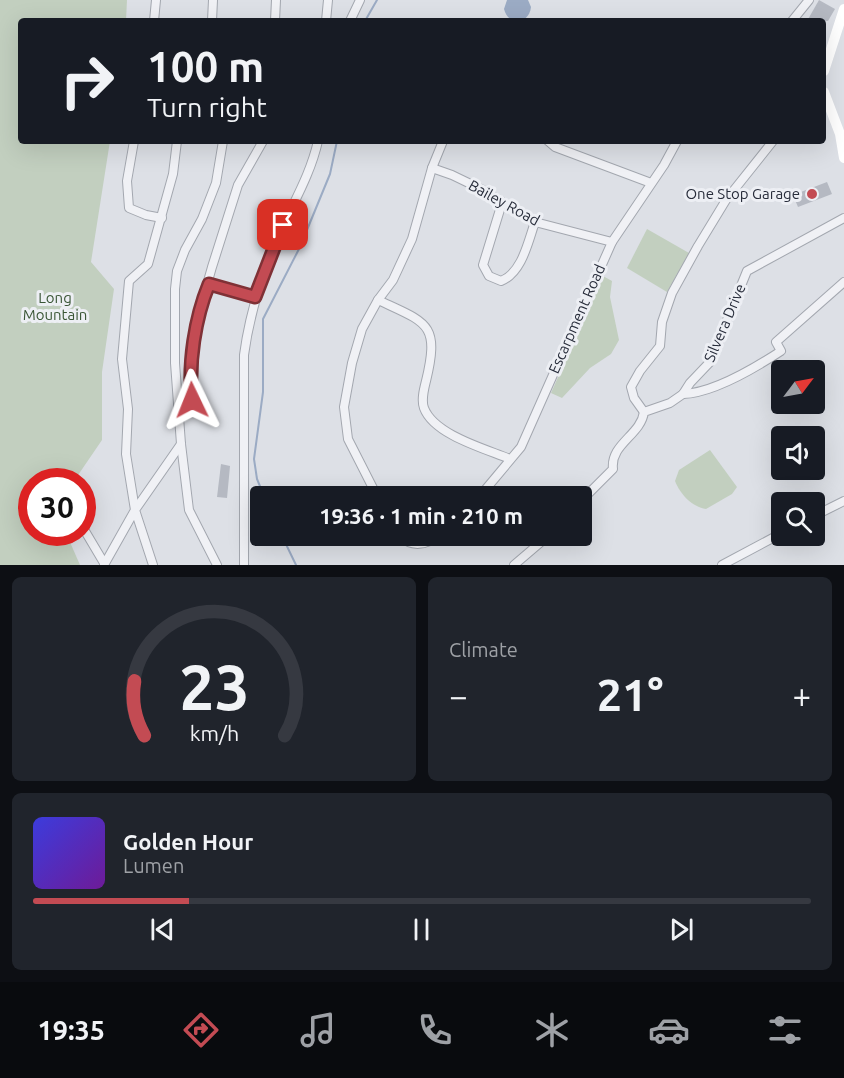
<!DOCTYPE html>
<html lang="en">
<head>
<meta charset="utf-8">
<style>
  body { margin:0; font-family:Ubuntu,sans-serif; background:#20242c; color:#f1f3f6; height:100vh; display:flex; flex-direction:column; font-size:22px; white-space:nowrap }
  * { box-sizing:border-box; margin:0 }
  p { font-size:20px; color:#9ea1a6 }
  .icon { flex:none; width:33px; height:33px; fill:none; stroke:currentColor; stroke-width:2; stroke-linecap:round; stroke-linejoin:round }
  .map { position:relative; height:565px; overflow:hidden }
  .panel { display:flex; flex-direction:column; gap:12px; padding:12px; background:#0d0f14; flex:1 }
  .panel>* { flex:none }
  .guide { position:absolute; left:18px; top:18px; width:808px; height:126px; border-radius:6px; box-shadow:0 6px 24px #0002; background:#171b24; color:#f1f3f6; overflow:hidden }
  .needle { width:39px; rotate:58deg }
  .fabs { position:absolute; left:771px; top:360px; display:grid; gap:12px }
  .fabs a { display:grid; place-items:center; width:54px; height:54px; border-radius:6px; background:#171b24; box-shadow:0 6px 24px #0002; font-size:30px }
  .speed { position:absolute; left:18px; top:468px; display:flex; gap:12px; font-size:30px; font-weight:700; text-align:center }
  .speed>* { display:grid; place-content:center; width:78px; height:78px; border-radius:50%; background:#171b24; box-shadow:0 6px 24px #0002; line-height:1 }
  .speed .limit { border:9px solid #d22; background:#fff; color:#111 }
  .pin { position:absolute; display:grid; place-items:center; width:51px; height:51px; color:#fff; margin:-26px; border-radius:12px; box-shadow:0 3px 9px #0006 }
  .me { position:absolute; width:66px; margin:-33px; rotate:358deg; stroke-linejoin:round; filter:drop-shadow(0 0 4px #0008) }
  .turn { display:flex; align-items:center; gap:21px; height:126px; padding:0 30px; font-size:27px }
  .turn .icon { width:78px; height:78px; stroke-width:2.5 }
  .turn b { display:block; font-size:42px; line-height:51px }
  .big { font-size:45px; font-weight:700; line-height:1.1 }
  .panel .card { flex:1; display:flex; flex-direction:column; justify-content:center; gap:9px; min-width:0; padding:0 21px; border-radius:9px; background:#20242c }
  .panel .dial { align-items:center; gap:0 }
  .dial svg { height:156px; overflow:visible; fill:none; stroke:#363941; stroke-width:7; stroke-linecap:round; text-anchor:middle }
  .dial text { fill:#f1f3f6; stroke:none }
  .song { display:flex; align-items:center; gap:18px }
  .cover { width:72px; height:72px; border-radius:9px; background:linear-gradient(135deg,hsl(240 70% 55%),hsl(280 70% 35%)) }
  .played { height:6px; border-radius:3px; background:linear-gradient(90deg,#c34b53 20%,#363941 20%) }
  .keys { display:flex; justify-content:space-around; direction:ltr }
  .heat { display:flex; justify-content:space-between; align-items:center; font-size:33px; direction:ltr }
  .panel .tiles { flex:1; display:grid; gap:12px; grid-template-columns:1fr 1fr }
  .card:last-child { grid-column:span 2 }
  .trip { position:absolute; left:250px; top:486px; width:342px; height:60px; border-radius:6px; background:#171b24; box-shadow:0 6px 24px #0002; font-weight:700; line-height:60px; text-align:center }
  .tabs { display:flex; height:96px; justify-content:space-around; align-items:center; background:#090b0e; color:#9ea1a6 }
  .tabs .icon { width:42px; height:42px }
  .tabs .active { color:#c34b53 }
  .tabs b { font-size:27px; color:#f1f3f6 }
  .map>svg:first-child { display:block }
  .green { fill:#c2cfbf }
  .water { fill:#9babc4 }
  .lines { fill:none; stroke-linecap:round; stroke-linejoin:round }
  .stream { stroke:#9babc4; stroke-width:2 }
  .building { fill:#b5b9c2 }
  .street-casing { stroke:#a3a7af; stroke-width:10 }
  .street { stroke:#f0f1f5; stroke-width:8 }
  .secondary { stroke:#fff; stroke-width:10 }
  .route-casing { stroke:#7f3136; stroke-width:15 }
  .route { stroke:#c34b53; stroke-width:10 }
  .poi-dot { fill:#c34b53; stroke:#edeff4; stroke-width:2 }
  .labels { text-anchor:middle; stroke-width:6; stroke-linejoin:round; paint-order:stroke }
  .poi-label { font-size:15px; fill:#282d3b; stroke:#edeff4; text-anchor:end }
  .street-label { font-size:15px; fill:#282d3b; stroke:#edeff4 }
  .park-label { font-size:15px; fill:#3a5636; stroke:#edeff4 }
</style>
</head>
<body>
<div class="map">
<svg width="844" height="565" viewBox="0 0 844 565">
  <rect width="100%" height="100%" fill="#dde0e6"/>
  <!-- green -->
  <g class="green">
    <path d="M0,0H127L126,21H21V141H110L91,262L114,289L102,372V440L74,481L32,482V532L66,533L80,565H0Z"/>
    <path d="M647,229L689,253L667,292L627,268Z"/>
    <path d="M603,276L612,281L610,297L619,340L611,354L590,368L562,398L551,393Z"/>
    <path d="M710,450L737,487L732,494L706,509C692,507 680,494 675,481L679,470Z"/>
  </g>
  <!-- water -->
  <path class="water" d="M507,0H528L531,7C529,25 508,26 504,9Z"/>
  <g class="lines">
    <!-- stream -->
    <g class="stream">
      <path d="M365,21L377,0"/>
      <path d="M264,496L257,479L254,459L263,392V319L300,247L330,174L337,141"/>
      <path d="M282,536L296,565"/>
    </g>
  </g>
  <!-- building -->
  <g class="building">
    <path d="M819,0L835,9L828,21H807Z"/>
    <path d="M827,182L832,194L798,207L793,195Z"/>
    <path d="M221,464L230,466L227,498L217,497Z"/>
  </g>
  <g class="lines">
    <defs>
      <g id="street">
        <path d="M154,21L156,0"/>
        <path d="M212,21L213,0"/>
        <path d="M275,21L276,0"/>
        <path d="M326,21L328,0"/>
        <path d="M350,21L360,0"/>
        <path d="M792,21L809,0"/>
        <path d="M134,141L127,181L129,208L146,215L162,218"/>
        <path d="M548,141L555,147L651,183"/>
        <path d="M432,168L452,175L481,189L535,222L612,242"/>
        <path d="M502,203L483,265L489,276L501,281C522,273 528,242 535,222"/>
        <path d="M209,284L255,297"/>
        <path d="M378,300C427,323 440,323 426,381C424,389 421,400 424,408C434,435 486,449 510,459"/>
        <path d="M683,394C714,393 755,368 781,351L776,342L844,282"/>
        <path d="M644,412L634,398L631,387L640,371L660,346L662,322L672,293L698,246L726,200L773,141"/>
        <path d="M180,417L190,408L193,400L190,381L196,336L202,302L212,267L238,185L263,141"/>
        <path d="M377,496L348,439L344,407L352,363L362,329L378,300L393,280L412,239L432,168L443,141"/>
        <path d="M480,496L521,447L612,242L664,165L677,141"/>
        <path d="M582,500L613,469C610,444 641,435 644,412L670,403L683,394L690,383L710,362L747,271L844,218"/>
        <path d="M814,516L844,501"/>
        <path d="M82,526L104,563"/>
        <path d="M400,536C412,548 426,545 438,536"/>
        <path d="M104,565L135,510L126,454L128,409L122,359L129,281L148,264L173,174L177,141"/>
        <path d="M153,565L135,510L181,444"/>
        <path d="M217,565L189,510L181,444L175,363V289L177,271L185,250L202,219L216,183L223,141"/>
        <path d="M244,565V355C250,310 264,268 283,226C296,198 311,172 318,141"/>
        <path d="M514,565L548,536"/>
        <path d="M722,565L782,533"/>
      </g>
    </defs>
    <!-- street casing -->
    <use href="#street" class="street-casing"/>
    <!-- street -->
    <use href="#street" class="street"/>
    <!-- secondary -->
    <g class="secondary">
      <path d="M824,71L844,9"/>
      <path d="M824,92L840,134L844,158"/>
    </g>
  </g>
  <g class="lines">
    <defs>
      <path id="route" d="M192,400C188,363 195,318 209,284L255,297L283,225"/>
    </defs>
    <!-- route casing -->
    <use href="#route" class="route-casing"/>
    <!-- route -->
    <use href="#route" class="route"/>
  </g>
  <!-- markers -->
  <circle class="poi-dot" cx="812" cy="194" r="6"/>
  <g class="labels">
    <!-- poi labels -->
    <g class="poi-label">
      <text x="800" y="199">One Stop Garage</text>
    </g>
    <!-- street labels -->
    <g class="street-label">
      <text transform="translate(504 203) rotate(29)" y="5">Bailey Road</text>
      <text transform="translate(577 319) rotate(-66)" y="5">Escarpment Road</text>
      <text transform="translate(725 323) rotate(-67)" y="5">Silvera Drive</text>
    </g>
    <!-- park labels -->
    <g class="park-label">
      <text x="55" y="303">Long<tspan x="55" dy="17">Mountain</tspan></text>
    </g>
  </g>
</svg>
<div class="fabs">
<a><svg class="needle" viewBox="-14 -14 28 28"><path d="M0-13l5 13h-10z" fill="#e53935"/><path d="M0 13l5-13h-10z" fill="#9ea1a6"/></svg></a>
<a><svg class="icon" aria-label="sound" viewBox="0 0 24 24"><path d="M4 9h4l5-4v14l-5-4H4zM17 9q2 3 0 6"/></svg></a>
<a><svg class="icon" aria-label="search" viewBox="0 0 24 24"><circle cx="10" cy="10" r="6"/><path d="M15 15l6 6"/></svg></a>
</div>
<div class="speed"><div class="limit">30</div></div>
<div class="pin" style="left:283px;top:225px;background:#d93025"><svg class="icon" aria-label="arrive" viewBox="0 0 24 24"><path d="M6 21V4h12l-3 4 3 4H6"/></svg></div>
<svg class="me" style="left:192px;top:400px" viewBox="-20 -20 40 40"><path d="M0-17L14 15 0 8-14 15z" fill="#c34b53" stroke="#fff" stroke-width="4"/></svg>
<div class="trip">19:36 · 1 min · 210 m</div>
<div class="guide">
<div class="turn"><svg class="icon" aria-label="right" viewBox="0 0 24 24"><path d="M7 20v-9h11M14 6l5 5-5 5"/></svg><div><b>100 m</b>Turn right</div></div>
</div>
</div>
<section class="panel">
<div class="tiles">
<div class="card dial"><svg viewBox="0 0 100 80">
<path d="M14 69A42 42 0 1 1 86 69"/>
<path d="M14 69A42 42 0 0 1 9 41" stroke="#c34b53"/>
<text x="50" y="56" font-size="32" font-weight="700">23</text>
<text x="50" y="72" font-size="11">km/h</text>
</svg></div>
<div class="card"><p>Climate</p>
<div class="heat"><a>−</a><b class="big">21°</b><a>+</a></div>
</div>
<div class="card">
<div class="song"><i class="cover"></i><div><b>Golden Hour</b><p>Lumen</p></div></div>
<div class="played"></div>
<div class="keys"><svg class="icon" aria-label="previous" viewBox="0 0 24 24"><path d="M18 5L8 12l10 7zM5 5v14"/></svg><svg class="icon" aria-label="pause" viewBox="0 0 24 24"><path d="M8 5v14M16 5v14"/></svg><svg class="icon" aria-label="next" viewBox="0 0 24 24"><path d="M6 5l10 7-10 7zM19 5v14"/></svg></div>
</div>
</div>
</section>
<nav class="tabs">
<b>19:35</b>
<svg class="icon active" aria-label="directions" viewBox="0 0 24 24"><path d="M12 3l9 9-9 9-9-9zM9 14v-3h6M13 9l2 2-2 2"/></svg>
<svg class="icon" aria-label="music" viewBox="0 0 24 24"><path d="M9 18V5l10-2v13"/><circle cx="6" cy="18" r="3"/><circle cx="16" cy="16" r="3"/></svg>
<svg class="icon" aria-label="phone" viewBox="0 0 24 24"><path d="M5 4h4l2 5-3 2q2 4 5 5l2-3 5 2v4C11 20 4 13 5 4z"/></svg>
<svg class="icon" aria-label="climate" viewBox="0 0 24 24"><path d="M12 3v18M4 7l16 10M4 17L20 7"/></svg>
<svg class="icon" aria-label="car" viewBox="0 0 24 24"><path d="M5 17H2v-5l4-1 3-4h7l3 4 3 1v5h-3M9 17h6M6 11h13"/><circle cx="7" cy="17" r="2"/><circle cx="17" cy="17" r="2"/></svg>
<svg class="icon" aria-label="filters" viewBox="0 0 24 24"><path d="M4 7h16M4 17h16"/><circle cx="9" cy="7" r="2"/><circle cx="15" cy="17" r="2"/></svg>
</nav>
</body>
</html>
